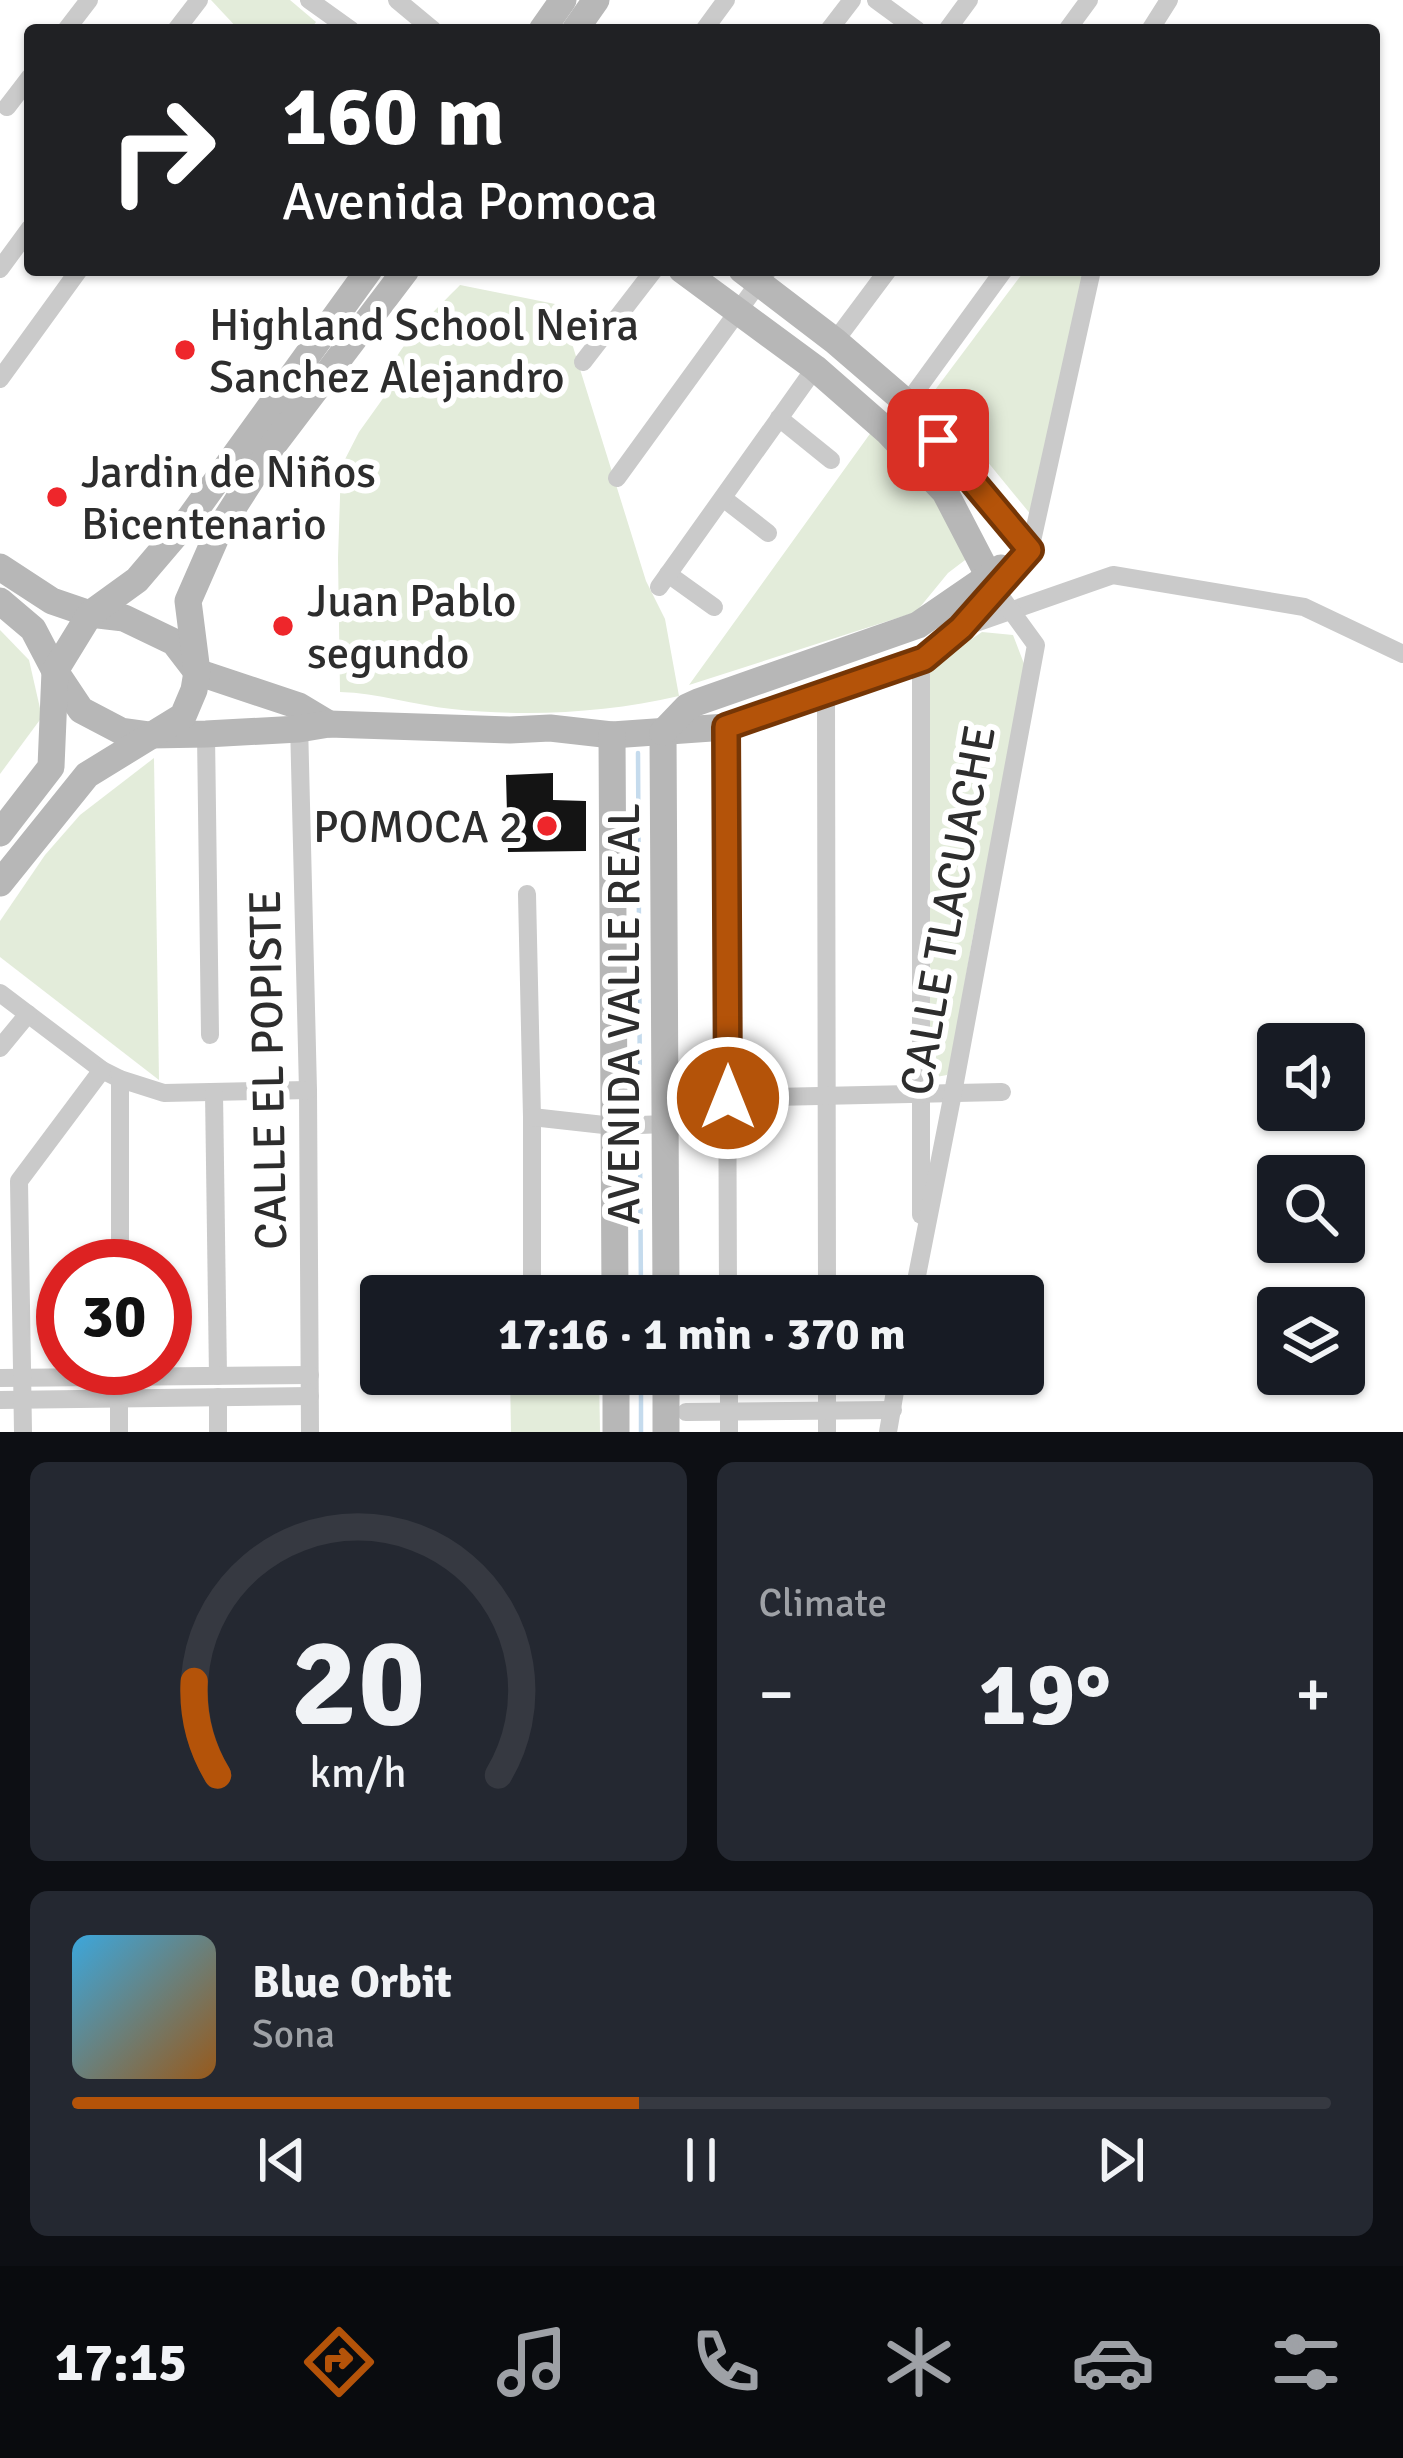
<!DOCTYPE html>
<html lang="en">
<head>
<meta charset="utf-8">
<style>
  body { margin:0; font-family:Signika,sans-serif; background:#242831; color:#f1f3f6; height:100vh; display:flex; flex-direction:column; font-size:45px; white-space:nowrap }
  * { box-sizing:border-box; margin:0 }
  p { font-size:39px; color:#9ea1a6 }
  .icon { flex:none; width:66px; height:66px; fill:none; stroke:currentColor; stroke-width:2; stroke-linecap:round; stroke-linejoin:round }
  .map { position:relative; height:1432px; overflow:hidden }
  .panel { display:flex; flex-direction:column; gap:30px; padding:30px; background:#0d0f14; flex:1 }
  .panel>* { flex:none }
  .banner { position:absolute; left:24px; top:24px; width:1356px; height:252px; border-radius:12px; box-shadow:0 3px 9px #0004; background:#202124; color:#fff; overflow:hidden }
  .tools { position:absolute; left:1257px; top:1023px; display:grid; gap:24px }
  .tools a { display:grid; place-items:center; width:108px; height:108px; border-radius:12px; background:#171b24; box-shadow:0 3px 9px #0004; font-size:60px }
  .speed { position:absolute; left:36px; top:1239px; display:flex; gap:24px; font-size:60px; font-weight:700; text-align:center }
  .speed>* { display:grid; place-content:center; width:156px; height:156px; border-radius:50%; background:#171b24; box-shadow:0 3px 9px #0004; line-height:1 }
  .speed .limit { border:18px solid #d22; background:#fff; color:#111 }
  .pin { position:absolute; display:grid; place-items:center; width:102px; height:102px; color:#fff; margin:-51px; border-radius:24px; box-shadow:0 6px 18px #0006 }
  .me { position:absolute; width:132px; margin:-66px; rotate:0deg; stroke-linejoin:round; filter:drop-shadow(0 0 9px #0008) }
  .turn { display:flex; align-items:center; gap:42px; height:252px; padding:0 60px; font-size:54px }
  .turn .icon { width:156px; height:156px; stroke-width:2.5 }
  .turn b { display:block; font-size:84px; line-height:102px }
  .big { font-size:90px; font-weight:700; line-height:1.1 }
  .panel .card { flex:1; display:flex; flex-direction:column; justify-content:center; gap:18px; min-width:0; padding:0 42px; border-radius:18px; background:#242831 }
  .panel .dial { align-items:center; gap:0 }
  .dial svg { height:312px; overflow:visible; fill:none; stroke:#363941; stroke-width:7; stroke-linecap:round; text-anchor:middle }
  .dial text { fill:#f1f3f6; stroke:none }
  .song { display:flex; align-items:center; gap:36px }
  .cover { width:144px; height:144px; border-radius:18px; background:linear-gradient(135deg,hsl(200 70% 55%),hsl(30 70% 35%)) }
  .played { height:12px; border-radius:6px; background:linear-gradient(90deg,#b45309 45%,#363941 45%) }
  .keys { display:flex; justify-content:space-around; direction:ltr }
  .heat { display:flex; justify-content:space-between; align-items:center; font-size:66px; direction:ltr }
  .panel .tiles { flex:1; display:grid; gap:30px; grid-template-columns:1fr 1fr }
  .card:last-child { grid-column:span 2 }
  .trip { position:absolute; left:360px; top:1275px; width:684px; height:120px; border-radius:12px; background:#171b24; box-shadow:0 3px 9px #0004; font-weight:700; line-height:120px; text-align:center }
  .dock { display:flex; height:192px; justify-content:space-around; align-items:center; background:#090b0e; color:#9ea1a6 }
  .dock .icon { width:84px; height:84px }
  .dock .current { color:#b45309 }
  .dock b { font-size:54px; color:#f1f3f6 }
  .map>svg:first-child { display:block }
  .green { fill:#e3ecda }
  .lines { fill:none; stroke-linecap:round; stroke-linejoin:round }
  .stream { stroke:#c5dbed; stroke-width:4.5 }
  .building { fill:#141414 }
  .street { stroke:#cacaca; stroke-width:18 }
  .secondary { stroke:#b7b7b7; stroke-width:27 }
  .route-casing { stroke:#753606; stroke-width:30 }
  .route { stroke:#b45309; stroke-width:21 }
  .poi-dot { fill:#ee262b; stroke:#fff; stroke-width:4.5 }
  .labels { text-anchor:middle; stroke-width:12; stroke-linejoin:round; paint-order:stroke }
  .poi-label { font-size:45px; fill:#2d2d2d; stroke:#fff; text-anchor:start }
  .street-label { font-size:45px; fill:#2d2d2d; stroke:#fff }
</style>
</head>
<body>
<div class="map">
<svg width="1403" height="1432" viewBox="0 0 1403 1432">
  <rect width="100%" height="100%" fill="#fff"/>
  <!-- green -->
  <g class="green">
    <path d="M211,0H290L316,22L310,30H239Z"/>
    <path d="M1025,270H1084L1032,516L932,394Z"/>
    <path d="M460,285L560,305L646,581L665,619L679,696C605,713 528,717 452,709C414,705 378,693 340,692L338,558L341,467L359,432L384,397C380,360 435,311 460,285Z"/>
    <path d="M872,431L943,493L973,554L948,573L916,612L689,685Z"/>
    <path d="M0,630L29,660L42,717L0,774Z"/>
    <path d="M982,632L1013,635L1026,669L972,941L950,1069L947,1075L936,1077L929,1070L928,668Z"/>
    <path d="M154,758L159,1080L0,957V921L45,855L80,815Z"/>
    <path d="M510,1374H599L600,1432H511Z"/>
  </g>
  <g class="lines">
    <!-- stream -->
    <g class="stream">
      <path d="M638,753L640,1107"/>
      <path d="M640,1145L641,1296"/>
      <path d="M641,1374V1432"/>
    </g>
  </g>
  <!-- building -->
  <path class="building" d="M553,773V800L586,801V851L508,852L506,775Z"/>
  <g class="lines">
    <!-- street -->
    <g class="street">
      <path d="M309,0L351,30"/>
      <path d="M397,0L433,30"/>
      <path d="M876,0L917,30"/>
      <path d="M66,30L89,0"/>
      <path d="M176,30L199,0"/>
      <path d="M704,30L726,0"/>
      <path d="M829,30L852,0"/>
      <path d="M947,30L969,0"/>
      <path d="M1067,30L1089,0"/>
      <path d="M1150,30L1169,0"/>
      <path d="M7,107L30,77"/>
      <path d="M0,269L30,228"/>
      <path d="M835,341L888,270"/>
      <path d="M583,362L654,270"/>
      <path d="M0,379L79,270"/>
      <path d="M779,418L831,460"/>
      <path d="M887,431L1004,270"/>
      <path d="M617,478L768,270"/>
      <path d="M723,498L768,533"/>
      <path d="M1030,550L1092,270"/>
      <path d="M668,574L714,607"/>
      <path d="M659,587L815,368"/>
      <path d="M967,626L1113,575L1304,607L1403,654"/>
      <path d="M921,660V1215"/>
      <path d="M826,692L827,1296"/>
      <path d="M299,723L308,1090L310,1432"/>
      <path d="M726,727L728,1296"/>
      <path d="M206,734L210,1035"/>
      <path d="M527,894L532,1117V1296"/>
      <path d="M0,993L102,1070L120,1079L164,1093L308,1090"/>
      <path d="M0,1048L28,1014"/>
      <path d="M120,1079V1266"/>
      <path d="M214,1092L218,1376"/>
      <path d="M685,1099L1002,1092"/>
      <path d="M532,1117L613,1126L666,1124"/>
      <path d="M913,1296L953,1093L1036,645L996,590"/>
      <path d="M729,1374V1432"/>
      <path d="M827,1374V1432"/>
      <path d="M0,1378L310,1375"/>
      <path d="M687,1380L897,1378"/>
      <path d="M119,1399V1432"/>
      <path d="M0,1400L310,1396"/>
      <path d="M686,1412L893,1410"/>
      <path d="M23,1432L19,1181L102,1070"/>
      <path d="M218,1432V1397"/>
      <path d="M888,1432L898,1374"/>
    </g>
    <!-- secondary -->
    <g class="secondary">
      <path d="M542,30L563,0"/>
      <path d="M575,30L596,0"/>
      <path d="M682,270L815,368L887,431L945,492L996,590"/>
      <path d="M742,270L835,341L907,403L1030,550"/>
      <path d="M0,567L52,601L90,614L124,618L174,642L197,672L299,706L329,724"/>
      <path d="M0,601L33,629L55,671L81,710L121,731L150,735L206,734L299,729L329,724L510,730L550,728L612,735L726,727L924,659L961,629L1030,550"/>
      <path d="M663,732L666,1296"/>
      <path d="M663,732L687,707L698,702L918,625L1001,568"/>
      <path d="M612,735L615,1296"/>
      <path d="M0,833L51,767L55,671L90,614L137,580L189,519L369,270"/>
      <path d="M0,883L87,775L183,716L194,690L197,672L188,601L220,528L274,444L406,270"/>
      <path d="M616,1374V1432"/>
      <path d="M666,1374V1432"/>
    </g>
  </g>
  <g class="lines">
    <defs>
      <path id="route" d="M728,1098L726,727L924,659L961,628L1030,550L938,440"/>
    </defs>
    <!-- route casing -->
    <use href="#route" class="route-casing"/>
    <!-- route -->
    <use href="#route" class="route"/>
  </g>
  <!-- markers -->
  <g class="poi-dot">
    <circle cx="185" cy="350" r="12"/>
    <circle cx="57" cy="497" r="12"/>
    <circle cx="283" cy="626" r="12"/>
    <circle cx="547" cy="826" r="12"/>
  </g>
  <g class="labels">
    <!-- poi labels -->
    <g class="poi-label">
      <text x="209" y="340">Highland School Neira<tspan x="209" dy="52">Sanchez Alejandro</tspan></text>
      <text x="81" y="487">Jardin de Niños<tspan x="81" dy="52">Bicentenario</tspan></text>
      <text x="307" y="616">Juan Pablo<tspan x="307" dy="52">segundo</tspan></text>
      <text x="523" y="842" text-anchor="end">POMOCA 2</text>
    </g>
    <!-- street labels -->
    <g class="street-label">
      <text transform="translate(947 910) rotate(-80)" y="16">CALLE TLACUACHE</text>
      <text transform="translate(623 1014) rotate(-90)" y="16">AVENIDA VALLE REAL</text>
      <text transform="translate(267 1070) rotate(-91)" y="16">CALLE EL POPISTE</text>
    </g>
  </g>
</svg>
<div class="tools">
<a><svg class="icon" aria-label="sound" viewBox="0 0 24 24"><path d="M4 9h4l5-4v14l-5-4H4zM17 9q2 3 0 6"/></svg></a>
<a><svg class="icon" aria-label="search" viewBox="0 0 24 24"><circle cx="10" cy="10" r="6"/><path d="M15 15l6 6"/></svg></a>
<a><svg class="icon" aria-label="layers" viewBox="0 0 24 24"><path d="M12 4l9 5-9 5-9-5zM3 14l9 5 9-5"/></svg></a>
</div>
<div class="speed"><div class="limit">30</div></div>
<div class="pin" style="left:938px;top:440px;background:#d93025"><svg class="icon" aria-label="arrive" viewBox="0 0 24 24"><path d="M6 21V4h12l-3 4 3 4H6"/></svg></div>
<svg class="me" style="left:728px;top:1098px" viewBox="-20 -20 40 40"><circle r="17" fill="#b45309" stroke="#fff" stroke-width="3"/><path d="M0-11L8 9 0 5-8 9z" fill="#fff"/></svg>
<div class="trip">17:16 · 1 min · 370 m</div>
<div class="banner">
<div class="turn"><svg class="icon" aria-label="right" viewBox="0 0 24 24"><path d="M7 20v-9h11M14 6l5 5-5 5"/></svg><div><b>160 m</b>Avenida Pomoca</div></div>
</div>
</div>
<section class="panel">
<div class="tiles">
<div class="card dial"><svg viewBox="0 0 100 80">
<path d="M14 69A42 42 0 1 1 86 69"/>
<path d="M14 69A42 42 0 0 1 8 45" stroke="#b45309"/>
<text x="50" y="56" font-size="32" font-weight="700">20</text>
<text x="50" y="72" font-size="11">km/h</text>
</svg></div>
<div class="card"><p>Climate</p>
<div class="heat"><a>−</a><b class="big">19°</b><a>+</a></div>
</div>
<div class="card">
<div class="song"><i class="cover"></i><div><b>Blue Orbit</b><p>Sona</p></div></div>
<div class="played"></div>
<div class="keys"><svg class="icon" aria-label="previous" viewBox="0 0 24 24"><path d="M18 5L8 12l10 7zM5 5v14"/></svg><svg class="icon" aria-label="pause" viewBox="0 0 24 24"><path d="M8 5v14M16 5v14"/></svg><svg class="icon" aria-label="next" viewBox="0 0 24 24"><path d="M6 5l10 7-10 7zM19 5v14"/></svg></div>
</div>
</div>
</section>
<nav class="dock">
<b>17:15</b>
<svg class="icon current" aria-label="directions" viewBox="0 0 24 24"><path d="M12 3l9 9-9 9-9-9zM9 14v-3h6M13 9l2 2-2 2"/></svg>
<svg class="icon" aria-label="music" viewBox="0 0 24 24"><path d="M9 18V5l10-2v13"/><circle cx="6" cy="18" r="3"/><circle cx="16" cy="16" r="3"/></svg>
<svg class="icon" aria-label="phone" viewBox="0 0 24 24"><path d="M5 4h4l2 5-3 2q2 4 5 5l2-3 5 2v4C11 20 4 13 5 4z"/></svg>
<svg class="icon" aria-label="climate" viewBox="0 0 24 24"><path d="M12 3v18M4 7l16 10M4 17L20 7"/></svg>
<svg class="icon" aria-label="car" viewBox="0 0 24 24"><path d="M5 17H2v-5l4-1 3-4h7l3 4 3 1v5h-3M9 17h6M6 11h13"/><circle cx="7" cy="17" r="2"/><circle cx="17" cy="17" r="2"/></svg>
<svg class="icon" aria-label="filters" viewBox="0 0 24 24"><path d="M4 7h16M4 17h16"/><circle cx="9" cy="7" r="2"/><circle cx="15" cy="17" r="2"/></svg>
</nav>
</body>
</html>
